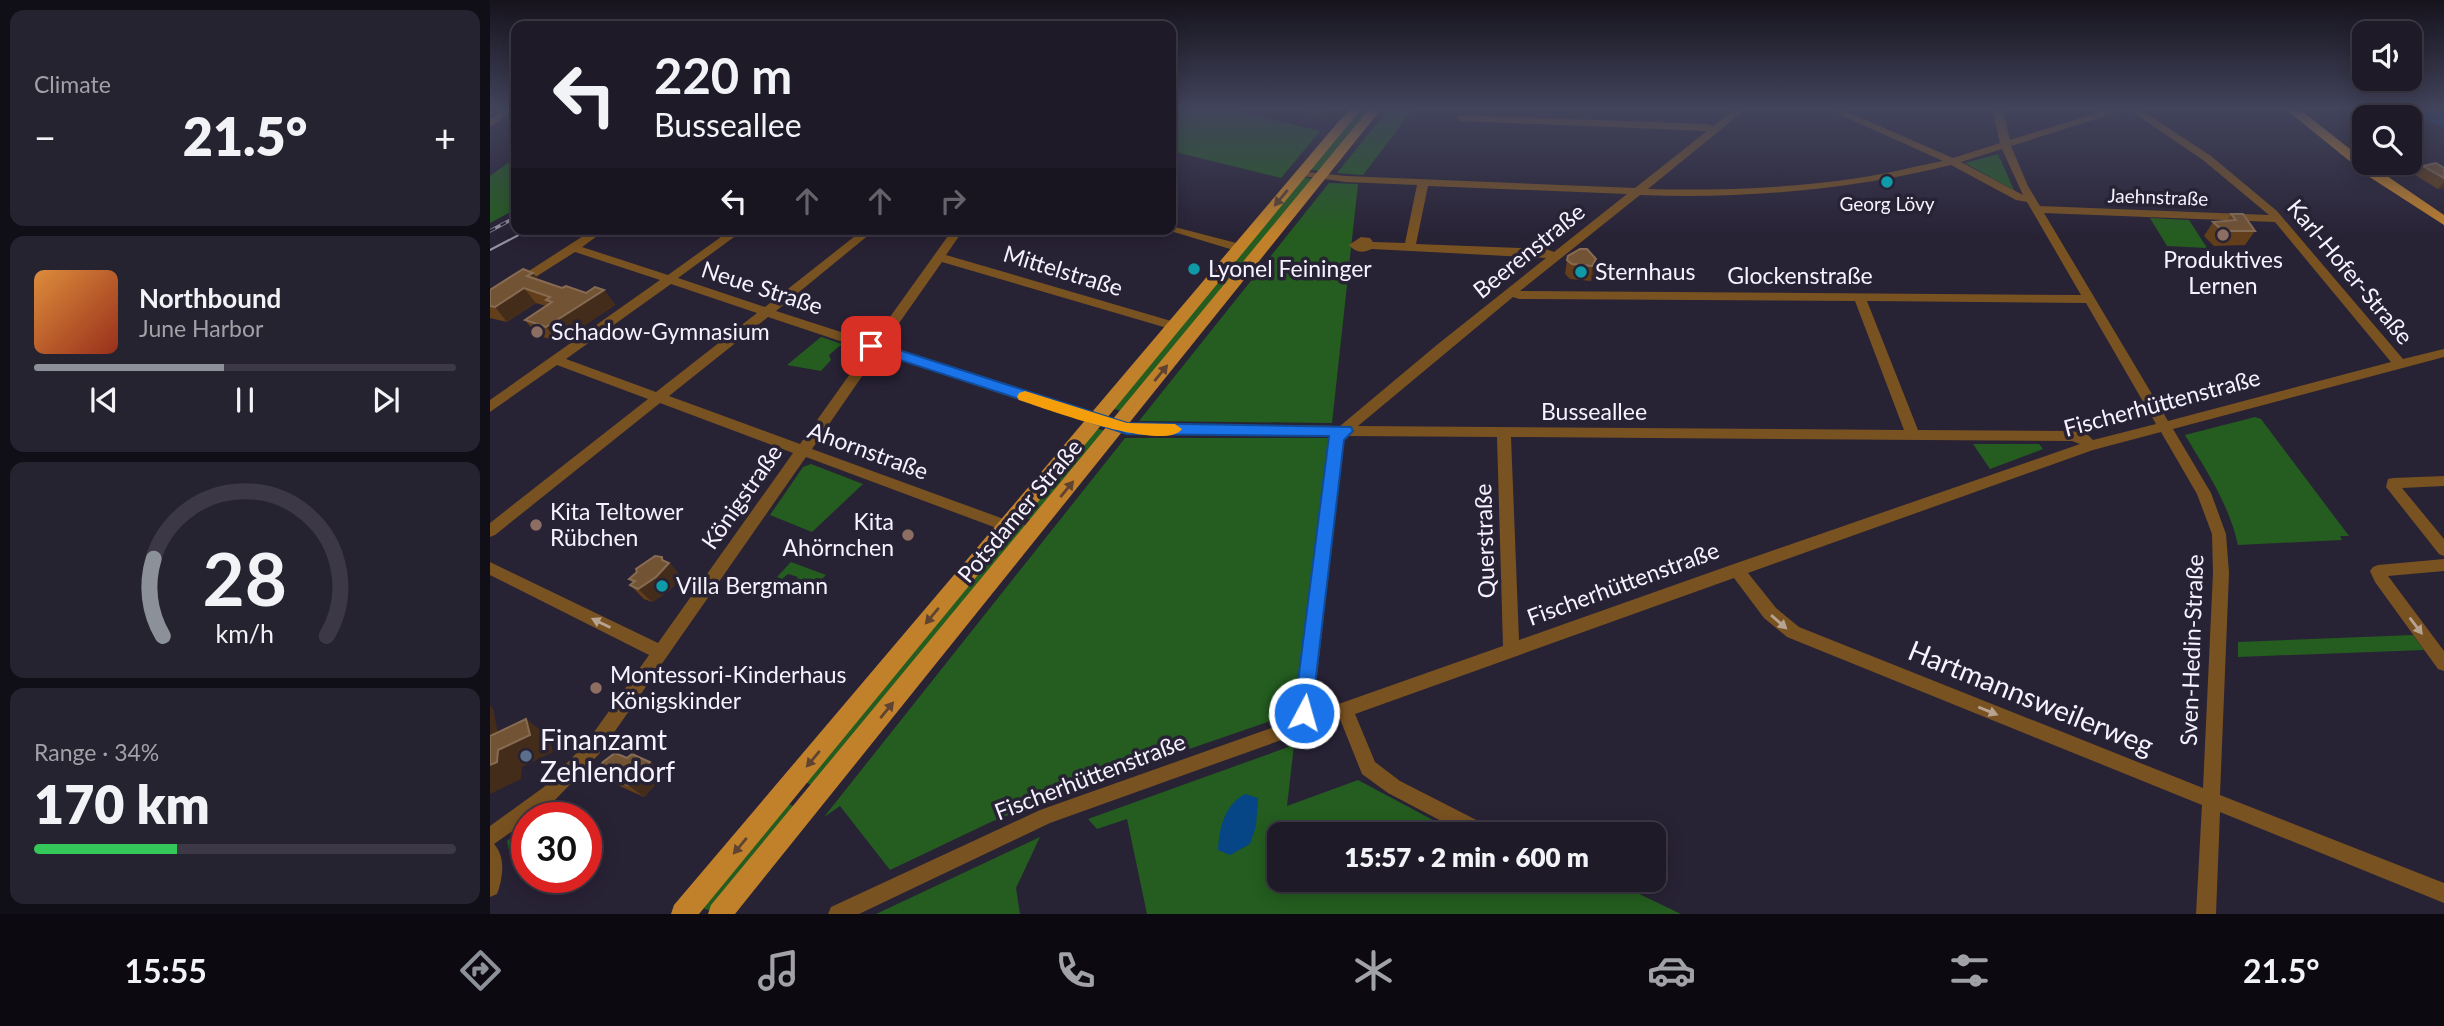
<!DOCTYPE html>
<html lang="en">
<head>
<meta charset="utf-8">
<style>
  body { margin:0; font-family:Lato,sans-serif; background:#262330; color:#f1f3f6; height:100vh; display:flex; flex-direction:column; font-size:26px; white-space:nowrap }
  * { box-sizing:border-box; margin:0 }
  p { font-size:23px; color:#a1a1a8 }
  .icon { flex:none; width:38px; height:38px; fill:none; stroke:currentColor; stroke-width:2; stroke-linecap:round; stroke-linejoin:round }
  .map { position:relative; flex:1; overflow:hidden }
  .sheet { display:flex; flex-direction:column; gap:10px; padding:10px; background:#100e16; width:490px }
  .sheet>* { flex:none }
  .guide { position:absolute; left:21px; top:21px; width:665px; height:214px; border-radius:14px; box-shadow:0 4px 18px #0003,0 0 0 2px #3c3845; background:#1e1a28; color:#f1f3f6; overflow:hidden }
  .controls { position:absolute; left:1862px; top:21px; display:grid; gap:14px }
  .controls a { display:grid; place-items:center; width:70px; height:70px; border-radius:14px; background:#1e1a28; box-shadow:0 4px 18px #0003,0 0 0 2px #3c3845; font-size:35px }
  .speed { position:absolute; left:21px; top:802px; display:flex; gap:14px; font-size:35px; font-weight:700; text-align:center }
  .speed>* { display:grid; place-content:center; width:91px; height:91px; border-radius:50%; background:#1e1a28; box-shadow:0 4px 18px #0003,0 0 0 2px #3c3845; line-height:1 }
  .speed .limit { border:10px solid #d22; background:#fff; color:#111 }
  .pin { position:absolute; display:grid; place-items:center; width:60px; height:60px; color:#fff; margin:-30px; border-radius:14px; box-shadow:0 4px 10px #0006 }
  .me { position:absolute; width:77px; margin:-38px; rotate:6deg; stroke-linejoin:round; filter:drop-shadow(0 0 5px #0008) }
  .turn { display:flex; align-items:center; gap:24px; height:147px; padding:0 28px; font-size:32px }
  .turn .icon { width:91px; height:91px; stroke-width:2.5 }
  .turn b { display:block; font-size:49px; line-height:60px }
  .lanes { display:flex; align-items:center; height:66px; padding:0 28px; background:#0003; justify-content:center; gap:35px; direction:ltr }
  .lanes .off { opacity:.35 }
  .big { font-size:52px; font-weight:800; line-height:1.1 }
  .sheet .card { flex:1; display:flex; flex-direction:column; justify-content:center; gap:10px; min-width:0; padding:0 24px; border-radius:14px; background:#262330 }
  .sheet .dial { align-items:center; gap:0 }
  .dial svg { height:182px; overflow:visible; fill:none; stroke:#3c3845; stroke-width:7; stroke-linecap:round; text-anchor:middle }
  .dial text { fill:#f1f3f6; stroke:none }
  .song { display:flex; align-items:center; gap:21px }
  .cover { width:84px; height:84px; border-radius:10px; background:linear-gradient(135deg,hsl(30 70% 55%),hsl(10 70% 35%)) }
  .played { height:7px; border-radius:4px; background:linear-gradient(90deg,#8c9099 45%,#3c3845 45%) }
  .keys { display:flex; justify-content:space-around; direction:ltr }
  .heat { display:flex; justify-content:space-between; align-items:center; font-size:38px; direction:ltr }
  .charge { height:10px; border-radius:5px; background:linear-gradient(90deg,#34c759 34%,#3c3845 0) }
  .trip { position:absolute; left:777px; top:822px; width:399px; height:70px; border-radius:14px; background:#1e1a28; box-shadow:0 4px 18px #0003,0 0 0 2px #3c3845; font-weight:800; line-height:70px; text-align:center }
  .dock { display:flex; height:112px; justify-content:space-around; align-items:center; background:#0c0a10; color:#a1a1a8 }
  .dock .icon { width:49px; height:49px }
  .dock .current { color:#8c9099 }
  .dock b { font-size:32px; color:#f1f3f6 }
  main { display:flex; flex:1; min-height:0 }
  .map>svg:first-child { display:block }
  .green { fill:#245d1f }
  .water { fill:#064586 }
  .lines { fill:none; stroke-linecap:round; stroke-linejoin:round }
  .minor { fill:#795221; fill-rule:evenodd }
  .major { fill:#c1812b; fill-rule:evenodd }
  .tram { stroke:#9691a1; stroke-width:2 }
  .rail-casing { stroke:#9691a1; stroke-width:3.5 }
  .rail { stroke:#282235; stroke-width:2; stroke-dasharray:6; stroke-linecap:butt }
  .wall { fill:#623f1a }
  .shaded-wall { fill:#442c1b }
  .building { fill:#725333; stroke:#876c53; stroke-width:2 }
  .oneway { fill:#5e4332 }
  .oneway2 { fill:#b8a290 }
  .route { fill:#1a73e8; stroke:#114b97; stroke-width:2 }
  .slow { fill:#f59e0b }
  .culture-dot { fill:#0f9aa8; stroke:#282235; stroke-width:2.5 }
  .education-dot { fill:#8d6e63; stroke:#282235; stroke-width:2.5 }
  .service-dot { fill:#5c6f8a; stroke:#282235; stroke-width:2.5 }
  .labels { text-anchor:middle; stroke-width:7; stroke-linejoin:round; paint-order:stroke }
  .far-street-label { font-size:19px; fill:#f6f2ff; stroke:#282235 }
  .far-poi-label { font-size:19px; fill:#f6f2ff; stroke:#282235 }
  .street-label { font-size:23px; fill:#f6f2ff; stroke:#282235 }
  .poi-label { font-size:23px; fill:#f6f2ff; stroke:#282235; text-anchor:start }
  .near-street-label { font-size:28px; fill:#f6f2ff; stroke:#282235 }
  .near-poi-label { font-size:28px; fill:#f6f2ff; stroke:#282235; text-anchor:start }
</style>
</head>
<body>
<main>
<section class="sheet">
<div class="card"><p>Climate</p>
<div class="heat"><a>−</a><b class="big">21.5°</b><a>+</a></div>
</div>
<div class="card">
<div class="song"><i class="cover"></i><div><b>Northbound</b><p>June Harbor</p></div></div>
<div class="played"></div>
<div class="keys"><svg class="icon" aria-label="previous" viewBox="0 0 24 24"><path d="M18 5L8 12l10 7zM5 5v14"/></svg><svg class="icon" aria-label="pause" viewBox="0 0 24 24"><path d="M8 5v14M16 5v14"/></svg><svg class="icon" aria-label="next" viewBox="0 0 24 24"><path d="M6 5l10 7-10 7zM19 5v14"/></svg></div>
</div>
<div class="card dial"><svg viewBox="0 0 100 80">
<path d="M14 69A42 42 0 1 1 86 69"/>
<path d="M14 69A42 42 0 0 1 10 35" stroke="#8c9099"/>
<text x="50" y="56" font-size="32" font-weight="700">28</text>
<text x="50" y="72" font-size="11">km/h</text>
</svg></div>
<div class="card"><p>Range · 34%</p><b class="big">170 km</b><div class="charge"></div></div>
</section>
<div class="map">
<svg width="1954" height="914" viewBox="0 0 1954 914">
  <rect width="100%" height="100%" fill="#282235"/>
  <!-- green -->
  <g class="green">
    <path d="M681,108H735L830,131L791,178L681,151Z"/>
    <path d="M870,108H882L831,171L820,170Z"/>
    <path d="M899,108H924L873,175L847,173Z"/>
    <path d="M1508,154L1524,190L1475,163Z"/>
    <path d="M26,157V209L0,223V176Z"/>
    <path d="M814,177L823,179L634,412L621,408Z"/>
    <path d="M839,183L868,184L842,423L649,421Z"/>
    <path d="M1660,218L1699,220L1717,248L1677,246Z"/>
    <path d="M331,337L352,344L339,355L341,360L331,371L297,365Z"/>
    <path d="M1765,417L1771,419L1859,536H1850L1852,540L1748,545C1739,504 1716,470 1695,435Z"/>
    <path d="M606,428L616,431L545,521L530,516Z"/>
    <path d="M635,438H840L807,712L574,792L501,822L400,870L350,806L334,817Z"/>
    <path d="M1483,444H1549L1553,449L1500,469Z"/>
    <path d="M321,464L373,484L322,532L280,515L313,467Z"/>
    <path d="M525,522L540,527L327,787L312,781Z"/>
    <path d="M301,562L336,575L332,579L326,578L318,587L304,582L308,577L298,574L292,579L287,577Z"/>
    <path d="M1923,635L1934,650L1748,657V642Z"/>
    <path d="M804,745L797,806L868,780L971,835H789V880H1055L1072,889L1071,880H1120L1191,914H657L637,819L607,829L598,819Z"/>
    <path d="M294,802L308,808L224,912L207,906Z"/>
    <path d="M37,824V851L31,860L20,855L17,841Z"/>
    <path d="M550,837L526,888L530,914H386Z"/>
  </g>
  <!-- water -->
  <g class="water">
    <path d="M1910,108H1954V128Z"/>
    <path d="M755,794L768,798L766,826L760,844L740,855L728,850C729,829 734,805 755,794Z"/>
  </g>
  <g class="lines">
    <!-- minor -->
    <g class="minor">
      <path d="M16,108L26,109L0,127V119Z"/>
      <path d="M1246,108H1257L1158,189C1223,191 1303,188 1368,178C1397,174 1425,166 1453,161L1335,108H1348L1463,158L1510,143L1502,108H1512L1520,140L1623,108H1648L1721,156L1787,211L1913,359L1954,349V357L1683,429L1721,493L1736,534L1739,573L1730,795L1954,883V903L1730,812L1726,914H1706L1712,805L1297,637L1274,618L1244,578L865,714L885,762L910,781L1004,829L1006,835H978L898,793L872,774L850,719L560,823L369,914H338L341,907L550,810L807,719L806,713L840,435L640,434L584,418L388,353L322,449L522,522L524,526L522,530H512L316,457L109,754L66,799L42,817H37V821L4,844C16,857 13,878 7,894L0,897V826L54,787L97,742L159,655L0,575V562L168,643L303,453L170,403L5,535L0,537V523L158,399L67,365L0,412V400L170,280L85,252L0,306V296L104,229H117L92,247L178,275L242,229H255L188,278L275,307L374,229H386L286,311L382,342L463,229H474L456,255L688,323L690,326L684,330L452,262L393,346L592,411L640,424L850,426L948,344L1056,258L882,249C873,253 866,253 859,245L871,237L880,238L883,242L915,243L927,185L856,182L812,176L807,173L808,171L856,176L1145,188L1217,131L971,121L966,118L971,115L1215,124L1223,126ZM1638,109L1713,160L1779,215L1550,206L1538,186L1521,146ZM1512,149L1533,195L1471,162ZM1461,165L1526,200L1537,202L1591,295L1030,291L1150,195C1254,199 1360,190 1461,165ZM938,186L1137,194L1064,252L1056,249L926,244ZM1554,213L1785,222L1901,362L1678,421ZM181,284L267,313L166,392L76,359ZM1023,297L1029,299L1365,301L1414,430L868,426ZM1377,301L1596,303L1666,424L1603,440L1597,434L1582,431L1428,430ZM278,317L377,350L310,444L179,396ZM1671,432L1707,494L1722,534L1723,573L1713,788L1309,627L1286,608L1258,573L1603,450ZM857,436L1007,437L1013,646L823,713L853,439ZM1021,437L1582,441L1590,444L1241,565L1029,640Z"/>
      <path d="M681,226L754,245L756,248L750,252L674,229H681Z"/>
      <path d="M1954,476V486L1912,488L1954,539V556L1949,554L1896,487L1898,479L1903,478Z"/>
      <path d="M1954,559V571L1898,576L1954,651V671L1948,669L1885,582L1880,571L1883,567L1888,565Z"/>
    </g>
    <!-- major -->
    <g class="major">
      <path d="M860,108H872L209,914H181L184,905Z"/>
      <path d="M880,108H892L245,914H218L221,905Z"/>
      <path d="M1794,108H1808L1874,160V163H1878L1954,215V225L1878,176Z"/>
    </g>
    <!-- tram -->
    <path class="tram" d="M0,250L40,229"/>
    <defs>
      <path id="rail" d="M0,231L26,217"/>
    </defs>
    <!-- rail casing -->
    <use href="#rail" class="rail-casing"/>
    <!-- rail -->
    <use href="#rail" class="rail"/>
  </g>
  <!-- wall -->
  <g class="wall">
    <path d="M799,108H840L832,116Z"/>
    <path d="M1933,166L1954,168V188L1948,189L1925,175Z"/>
    <path d="M1741,214L1765,231L1755,245L1724,246L1714,236L1723,222L1737,221Z"/>
    <path d="M1106,259L1104,273L1101,281L1080,279L1075,274L1077,260Z"/>
    <path d="M49,281L72,288L96,293L114,290L125,305L69,342L47,335L35,320L56,306L46,303L17,322L0,318V290Z"/>
    <path d="M172,557L176,562L179,563L192,577L179,591L162,602L154,599L140,585L143,583L139,579Z"/>
    <path d="M137,758L160,762L175,774L154,797L123,783L107,771Z"/>
  </g>
  <!-- shaded-wall -->
  <g class="shaded-wall">
    <path d="M831,108H840L832,116Z"/>
    <path d="M1954,182V188L1948,189Z"/>
    <path d="M1106,259L1104,273L1101,281L1102,266Z"/>
    <path d="M43,273L55,287L37,276Z"/>
    <path d="M34,288L46,303L17,322L5,307Z"/>
    <path d="M114,290L125,305L69,342L56,327Z"/>
    <path d="M172,557L178,564L179,563L192,577L179,591L162,602L148,589L172,560Z"/>
    <path d="M0,706L3,708L11,749L36,719L59,736L63,752L32,767L31,779L0,794Z"/>
    <path d="M160,762L175,774L154,797L138,785Z"/>
  </g>
  <!-- building -->
  <g class="building">
    <path d="M1946,163L1954,168V178L1933,166Z"/>
    <path d="M1741,214H1753L1765,231H1733L1723,222L1746,220Z"/>
    <path d="M1090,249H1097L1106,259L1102,266L1082,264L1077,260L1078,256Z"/>
    <path d="M33,269L43,273L37,276L72,288L76,286L96,293L105,287L114,290L56,327L35,320L62,302L56,300L60,297L34,288L5,307L0,306V290Z"/>
    <path d="M165,556L172,557V560L179,563L166,577L148,589L140,585L145,581L139,579L147,572L146,569Z"/>
    <path d="M36,719L40,735L8,750L7,762L0,765V736Z"/>
    <path d="M125,753L137,758L142,754L160,762L138,785L107,771L113,762Z"/>
  </g>
  <!-- one-way arrows -->
  <defs><path id="oneway-solid" d="M-6-.8H1V-3.2L6.5 0L1 3.2V.8H-6Z" transform="scale(1.75)"/></defs>
  <g class="oneway">
    <use href="#oneway-solid" transform="translate(791 198) rotate(130)"/>
    <use href="#oneway-solid" transform="translate(671 373) rotate(-51)"/>
    <use href="#oneway-solid" transform="translate(577 489) rotate(-51)"/>
    <use href="#oneway-solid" transform="translate(442 616) rotate(130)"/>
    <use href="#oneway-solid" transform="translate(397 710) rotate(-51)"/>
    <use href="#oneway-solid" transform="translate(323 759) rotate(130)"/>
    <use href="#oneway-solid" transform="translate(250 846) rotate(130)"/>
  </g>
  <g class="oneway2">
    <use href="#oneway-solid" transform="translate(1289 622) rotate(41)"/>
    <use href="#oneway-solid" transform="translate(111 623) rotate(-154)"/>
    <use href="#oneway-solid" transform="translate(1926 626) rotate(53)"/>
    <use href="#oneway-solid" transform="translate(1498 711) rotate(22)"/>
  </g>
  <!-- sky -->
  <linearGradient id="sky" x2="0" y2="1"><stop stop-color="#16131d"/><stop offset="0.46" stop-color="#42445c"/><stop offset="1" stop-color="#42445c" stop-opacity="0"/></linearGradient>
  <rect width="1954" height="236" fill="url(#sky)"/>
  <!-- route -->
  <path class="route" d="M381,341L637,423L861,427L863,431L854,440L821,719L814,721L807,719L804,713L839,436L637,434L376,349L374,346L376,342Z"/>
  <!-- slow -->
  <path class="slow" d="M535,391L637,423L685,424L692,429C675,453 556,409 529,400L527,397L529,393Z"/>
  <!-- markers -->
  <g class="culture-dot">
    <circle cx="1397" cy="182" r="7"/>
    <circle cx="704" cy="269" r="7"/>
    <circle cx="1091" cy="272" r="7"/>
    <circle cx="172" cy="586" r="7"/>
  </g>
  <g class="education-dot">
    <circle cx="1733" cy="235" r="7"/>
    <circle cx="47" cy="332" r="7"/>
    <circle cx="46" cy="525" r="7"/>
    <circle cx="418" cy="535" r="7"/>
    <circle cx="106" cy="688" r="7"/>
  </g>
  <circle class="service-dot" cx="36" cy="756" r="7"/>
  <g class="labels">
    <!-- far-street labels -->
    <g class="far-street-label">
      <text transform="translate(1668 197) rotate(2)" y="7">Jaehnstraße</text>
    </g>
    <!-- far-poi labels -->
    <g class="far-poi-label">
      <text x="1397" y="211">Georg Lövy</text>
    </g>
    <!-- street labels -->
    <g class="street-label">
      <text transform="translate(1039 251) rotate(-39)" y="8">Beerenstraße</text>
      <text transform="translate(573 271) rotate(17)" y="8">Mittelstraße</text>
      <text transform="translate(1860 272) rotate(50)" y="8">Karl-Hofer-Straße</text>
      <text x="1310" y="284">Glockenstraße</text>
      <text transform="translate(272 288) rotate(18)" y="8">Neue Straße</text>
      <text transform="translate(1672 403) rotate(-15)" y="8">Fischerhüttenstraße</text>
      <text x="1104" y="420">Busseallee</text>
      <text transform="translate(378 451) rotate(20)" y="8">Ahornstraße</text>
      <text transform="translate(252 497) rotate(-55)" y="8">Königstraße</text>
      <text transform="translate(530 511) rotate(-50)" y="8">Potsdamer Straße</text>
      <text transform="translate(995 541) rotate(-92)" y="8">Querstraße</text>
      <text transform="translate(1133 584) rotate(-20)" y="8">Fischerhüttenstraße</text>
      <text transform="translate(1702 650) rotate(-88)" y="8">Sven-Hedin-Straße</text>
      <text transform="translate(600 777) rotate(-21)" y="8">Fischerhüttenstraße</text>
    </g>
    <!-- poi labels -->
    <g class="poi-label">
      <text x="1733" y="268" text-anchor="middle">Produktives<tspan x="1733" dy="26">Lernen</tspan></text>
      <text x="718" y="277">Lyonel Feininger</text>
      <text x="1105" y="280">Sternhaus</text>
      <text x="61" y="340">Schadow-Gymnasium</text>
      <text x="60" y="520">Kita Teltower<tspan x="60" dy="26">Rübchen</tspan></text>
      <text x="404" y="530" text-anchor="end">Kita<tspan x="404" dy="26">Ahörnchen</tspan></text>
      <text x="186" y="594">Villa Bergmann</text>
      <text x="120" y="683">Montessori-Kinderhaus<tspan x="120" dy="26">Königskinder</tspan></text>
    </g>
    <!-- near-street labels -->
    <g class="near-street-label">
      <text transform="translate(1541 698) rotate(22)" y="10">Hartmannsweilerweg</text>
    </g>
    <!-- near-poi labels -->
    <g class="near-poi-label">
      <text x="50" y="750">Finanzamt<tspan x="50" dy="32">Zehlendorf</tspan></text>
    </g>
  </g>
</svg>
<div class="controls">
<a><svg class="icon" aria-label="sound" viewBox="0 0 24 24"><path d="M4 9h4l5-4v14l-5-4H4zM17 9q2 3 0 6"/></svg></a>
<a><svg class="icon" aria-label="search" viewBox="0 0 24 24"><circle cx="10" cy="10" r="6"/><path d="M15 15l6 6"/></svg></a>
</div>
<div class="speed"><div class="limit">30</div></div>
<div class="pin" style="left:381px;top:346px;background:#d93025"><svg class="icon" aria-label="arrive" viewBox="0 0 24 24"><path d="M6 21V4h12l-3 4 3 4H6"/></svg></div>
<svg class="me" style="left:814px;top:713px" viewBox="-20 -20 40 40"><circle r="17" fill="#1a73e8" stroke="#fff" stroke-width="3"/><path d="M0-11L8 9 0 5-8 9z" fill="#fff"/></svg>
<div class="trip">15:57 · 2 min · 600 m</div>
<div class="guide">
<div class="turn"><svg class="icon" aria-label="left" viewBox="0 0 24 24"><path d="M17 20v-9H6M10 6l-5 5 5 5"/></svg><div><b>220 m</b>Busseallee</div></div>
<div class="lanes"><svg class="icon" aria-label="left" viewBox="0 0 24 24"><path d="M17 20v-9H6M10 6l-5 5 5 5"/></svg><svg class="icon off" aria-label="ahead" viewBox="0 0 24 24"><path d="M12 20V5M6 11l6-6 6 6"/></svg><svg class="icon off" aria-label="ahead" viewBox="0 0 24 24"><path d="M12 20V5M6 11l6-6 6 6"/></svg><svg class="icon off" aria-label="right" viewBox="0 0 24 24"><path d="M7 20v-9h11M14 6l5 5-5 5"/></svg></div>
</div>
</div>
</main>
<nav class="dock">
<b>15:55</b>
<svg class="icon current" aria-label="directions" viewBox="0 0 24 24"><path d="M12 3l9 9-9 9-9-9zM9 14v-3h6M13 9l2 2-2 2"/></svg>
<svg class="icon" aria-label="music" viewBox="0 0 24 24"><path d="M9 18V5l10-2v13"/><circle cx="6" cy="18" r="3"/><circle cx="16" cy="16" r="3"/></svg>
<svg class="icon" aria-label="phone" viewBox="0 0 24 24"><path d="M5 4h4l2 5-3 2q2 4 5 5l2-3 5 2v4C11 20 4 13 5 4z"/></svg>
<svg class="icon" aria-label="climate" viewBox="0 0 24 24"><path d="M12 3v18M4 7l16 10M4 17L20 7"/></svg>
<svg class="icon" aria-label="car" viewBox="0 0 24 24"><path d="M5 17H2v-5l4-1 3-4h7l3 4 3 1v5h-3M9 17h6M6 11h13"/><circle cx="7" cy="17" r="2"/><circle cx="17" cy="17" r="2"/></svg>
<svg class="icon" aria-label="filters" viewBox="0 0 24 24"><path d="M4 7h16M4 17h16"/><circle cx="9" cy="7" r="2"/><circle cx="15" cy="17" r="2"/></svg>
<b>21.5°</b>
</nav>
</body>
</html>
